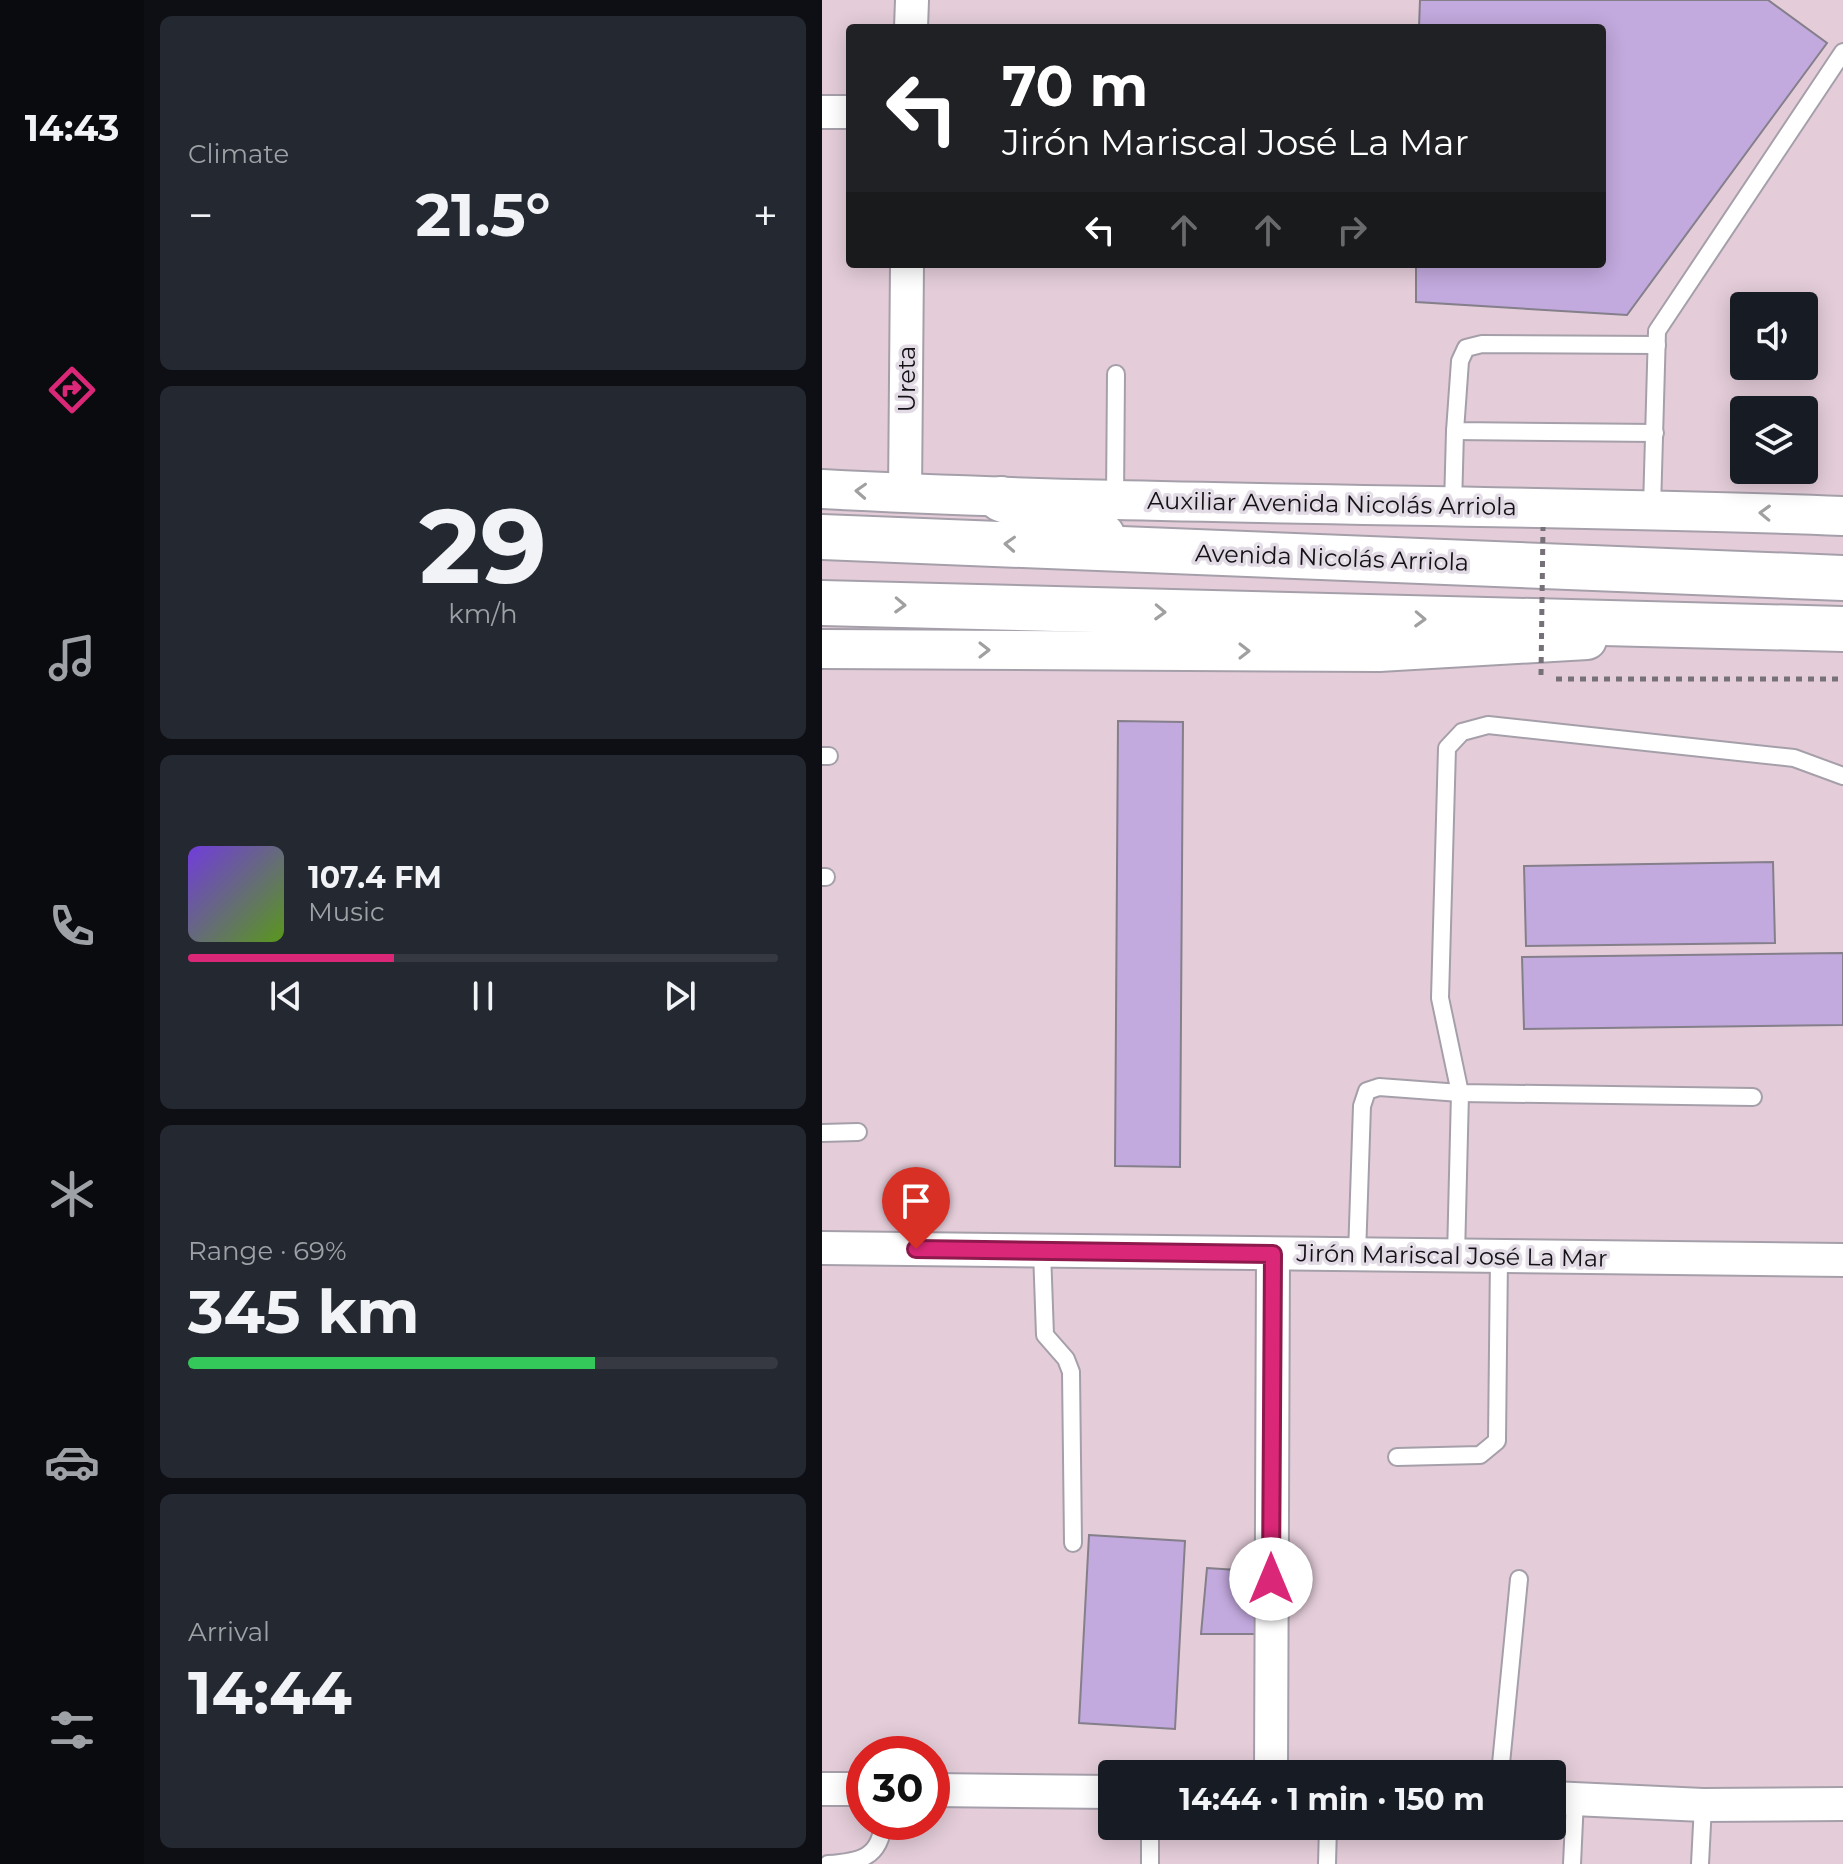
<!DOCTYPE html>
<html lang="en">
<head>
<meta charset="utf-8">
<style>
  body { margin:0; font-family:Montserrat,sans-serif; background:#242831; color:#f1f3f6; height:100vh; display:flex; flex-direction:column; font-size:30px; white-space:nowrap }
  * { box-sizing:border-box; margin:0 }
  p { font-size:26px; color:#9ea1a6 }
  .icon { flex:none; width:44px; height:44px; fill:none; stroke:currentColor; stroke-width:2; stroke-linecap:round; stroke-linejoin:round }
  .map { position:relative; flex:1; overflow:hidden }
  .sheet { display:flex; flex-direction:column; gap:16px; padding:16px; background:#0d0f14; width:678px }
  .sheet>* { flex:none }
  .banner { position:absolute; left:24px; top:24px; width:760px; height:244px; border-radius:8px; box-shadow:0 4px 20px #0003; background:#202124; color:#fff; overflow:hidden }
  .fabs { position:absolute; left:908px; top:292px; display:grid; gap:16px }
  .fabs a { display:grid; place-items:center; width:88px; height:88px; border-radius:8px; background:#171b24; box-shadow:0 4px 20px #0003; font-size:40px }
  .speed { position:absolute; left:24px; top:1736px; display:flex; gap:16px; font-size:40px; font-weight:700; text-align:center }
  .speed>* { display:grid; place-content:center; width:104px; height:104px; border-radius:50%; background:#171b24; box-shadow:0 4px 20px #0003; line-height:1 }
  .speed .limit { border:12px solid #d22; background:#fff; color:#111 }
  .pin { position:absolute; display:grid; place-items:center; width:68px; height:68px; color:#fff; margin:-82px -34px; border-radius:50% 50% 50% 0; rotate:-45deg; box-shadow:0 0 8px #0007 }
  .pin .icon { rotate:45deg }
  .me { position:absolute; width:88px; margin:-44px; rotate:0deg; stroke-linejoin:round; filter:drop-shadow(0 0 6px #0008) }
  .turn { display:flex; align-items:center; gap:28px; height:168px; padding:0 24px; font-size:36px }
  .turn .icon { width:104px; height:104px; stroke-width:2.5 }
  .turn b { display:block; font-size:56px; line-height:68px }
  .lanes { display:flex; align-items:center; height:76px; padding:0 24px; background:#0003; justify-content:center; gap:40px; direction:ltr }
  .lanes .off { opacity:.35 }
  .big { font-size:60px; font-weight:700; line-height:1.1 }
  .sheet .tile { flex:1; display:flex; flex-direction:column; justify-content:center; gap:12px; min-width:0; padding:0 28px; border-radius:12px; background:#242831 }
  .sheet .dial { align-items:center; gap:0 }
  .dial b { font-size:104px; line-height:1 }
  .song { display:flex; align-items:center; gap:24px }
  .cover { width:96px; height:96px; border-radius:12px; background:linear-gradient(135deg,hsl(260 70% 55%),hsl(90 70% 35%)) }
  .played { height:8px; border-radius:4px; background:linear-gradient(90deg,#db2777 35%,#363941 35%) }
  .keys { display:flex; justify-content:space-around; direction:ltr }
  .heat { display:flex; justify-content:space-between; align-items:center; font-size:44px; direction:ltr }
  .charge { height:12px; border-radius:6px; background:linear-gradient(90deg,#34c759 69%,#363941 0) }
  .trip { position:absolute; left:276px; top:1760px; width:468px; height:80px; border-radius:8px; background:#171b24; box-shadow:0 4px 20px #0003; font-weight:700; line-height:80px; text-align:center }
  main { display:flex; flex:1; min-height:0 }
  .dock { display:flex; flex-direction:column; width:144px; justify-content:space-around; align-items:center; background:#090b0e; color:#9ea1a6 }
  .dock .icon { width:56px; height:56px }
  .dock .active { color:#db2777 }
  .dock b { font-size:36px; color:#f1f3f6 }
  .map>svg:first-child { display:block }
  .industrial { fill:#e4cdd9; fill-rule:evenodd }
  .building { fill:#c2a9de; stroke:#847f8a; stroke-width:2 }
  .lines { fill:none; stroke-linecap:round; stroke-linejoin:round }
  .service-casing { stroke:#a59faa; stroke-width:20 }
  .minor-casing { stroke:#a59faa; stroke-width:36 }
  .tertiary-casing { stroke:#a59faa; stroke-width:42 }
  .primary-casing { stroke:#a59faa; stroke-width:48 }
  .path { stroke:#767178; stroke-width:5; stroke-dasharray:6 6; stroke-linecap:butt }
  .service { stroke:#fff; stroke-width:16 }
  .minor { stroke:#fff; stroke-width:32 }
  .tertiary { stroke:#fff; stroke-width:38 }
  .primary { stroke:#fff; stroke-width:44 }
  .path-bridge { stroke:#767178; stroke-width:5; stroke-dasharray:6 6; stroke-linecap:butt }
  .oneway { stroke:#a1a0a1 }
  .route-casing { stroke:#8e194d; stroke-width:20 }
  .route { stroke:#db2777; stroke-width:14 }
  .labels { text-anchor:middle; stroke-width:7; stroke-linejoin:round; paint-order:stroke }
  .street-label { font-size:24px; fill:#131115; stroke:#e2dbe6 }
</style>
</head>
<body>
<main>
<nav class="dock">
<b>14:43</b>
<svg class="icon active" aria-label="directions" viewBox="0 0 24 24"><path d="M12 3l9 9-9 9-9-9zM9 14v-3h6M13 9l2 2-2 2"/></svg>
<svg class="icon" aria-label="music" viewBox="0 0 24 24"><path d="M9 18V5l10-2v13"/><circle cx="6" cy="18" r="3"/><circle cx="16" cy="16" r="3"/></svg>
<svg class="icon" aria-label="phone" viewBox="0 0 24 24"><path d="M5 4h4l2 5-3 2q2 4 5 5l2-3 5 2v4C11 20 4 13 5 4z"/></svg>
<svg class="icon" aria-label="climate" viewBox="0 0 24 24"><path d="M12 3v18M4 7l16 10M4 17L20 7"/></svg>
<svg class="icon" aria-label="car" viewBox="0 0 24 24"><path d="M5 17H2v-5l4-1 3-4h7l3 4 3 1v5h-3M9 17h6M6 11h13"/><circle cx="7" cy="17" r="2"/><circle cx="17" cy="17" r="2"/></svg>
<svg class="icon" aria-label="filters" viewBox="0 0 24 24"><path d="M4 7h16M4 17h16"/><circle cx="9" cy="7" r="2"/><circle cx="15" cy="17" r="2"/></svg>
</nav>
<section class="sheet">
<div class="tile"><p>Climate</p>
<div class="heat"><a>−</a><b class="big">21.5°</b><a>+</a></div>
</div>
<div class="tile dial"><b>29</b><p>km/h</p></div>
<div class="tile">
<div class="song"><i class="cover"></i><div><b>107.4 FM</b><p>Music</p></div></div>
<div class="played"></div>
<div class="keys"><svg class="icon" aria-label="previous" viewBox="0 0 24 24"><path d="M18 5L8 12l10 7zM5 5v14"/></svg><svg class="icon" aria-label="pause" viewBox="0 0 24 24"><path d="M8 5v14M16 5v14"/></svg><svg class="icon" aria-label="next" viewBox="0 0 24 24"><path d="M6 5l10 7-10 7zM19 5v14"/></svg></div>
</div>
<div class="tile"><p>Range · 69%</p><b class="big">345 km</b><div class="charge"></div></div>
<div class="tile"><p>Arrival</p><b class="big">14:44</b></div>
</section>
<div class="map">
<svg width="1021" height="1864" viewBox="0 0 1021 1864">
  <rect width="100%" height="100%" fill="#e2dbe6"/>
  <!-- industrial -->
  <path class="industrial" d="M0,0H1021V1864H0ZM28,28H780V264H28ZM922,306H982V366H922ZM922,410H982V470H922ZM42,1754H110V1822H42ZM290,1774H730V1826H290Z"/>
  <!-- building -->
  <g class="building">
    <path d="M598,0H946L1005,43L805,315L594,302V264H780V28H597Z"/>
    <path d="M296,721L361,722L358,1167L293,1166Z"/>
    <path d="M951,862L953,943L704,946L702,866Z"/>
    <path d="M1021,953V1025L702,1029L700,957Z"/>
    <path d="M267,1535L363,1541L353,1729L257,1723Z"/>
    <path d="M385,1568L445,1572L439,1634H379Z"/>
  </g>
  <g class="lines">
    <defs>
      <g id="service">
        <path d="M833,433L633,431L638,361L644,348L660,344L835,345"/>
        <path d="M293,500L294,374"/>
        <path d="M631,506L633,431"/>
        <path d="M830,508L835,331L1021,52"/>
        <path d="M0,756H7"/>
        <path d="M0,877H4"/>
        <path d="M0,1133L36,1132"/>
        <path d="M220,1251L223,1335L244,1359L249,1372L251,1543"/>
        <path d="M535,1255L540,1106L545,1091L557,1087L638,1093L931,1097"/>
        <path d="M634,1256L638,1093L618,998L625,748L640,732L666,725L972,758L1021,776"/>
        <path d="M575,1457L658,1455L675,1441L677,1256"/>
        <path d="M678,1774L697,1579"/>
        <path d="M328,1826V1864"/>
        <path d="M6,1864C37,1862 59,1858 61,1822"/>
        <path d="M505,1864L506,1826"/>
        <path d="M750,1864L753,1799"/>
        <path d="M878,1864L881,1805"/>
      </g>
      <g id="minor">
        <path d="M89,28L90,0"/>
        <path d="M0,112H28"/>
        <path d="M83,494L85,264"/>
        <path d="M0,1248L1021,1260"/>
        <path d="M449,1774L451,1254"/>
        <path d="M0,1789H42"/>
        <path d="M110,1790L290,1792"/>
        <path d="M730,1798L881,1805L1021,1804"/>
      </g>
      <g id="tertiary">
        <path d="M0,489C340,507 681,503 1021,516"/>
        <path d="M0,649L557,652L765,640"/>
      </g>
      <g id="primary">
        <path d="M179,499L280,535"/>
        <path d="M0,537L1021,578"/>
        <path d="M0,603L1021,629"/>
      </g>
    </defs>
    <!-- service casing -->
    <use href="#service" class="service-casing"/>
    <!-- minor casing -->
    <use href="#minor" class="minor-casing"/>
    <!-- tertiary casing -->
    <use href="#tertiary" class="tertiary-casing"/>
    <!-- primary casing -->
    <use href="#primary" class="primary-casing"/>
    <!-- path -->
    <path class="path" d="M734,679H1021"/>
    <!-- service -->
    <use href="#service" class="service"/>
    <!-- minor -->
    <use href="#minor" class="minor"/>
    <!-- tertiary -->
    <use href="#tertiary" class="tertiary"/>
    <!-- primary -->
    <use href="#primary" class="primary"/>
    <!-- path-bridge -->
    <path class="path-bridge" d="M719,675L721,527"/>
  </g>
  <!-- one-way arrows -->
  <defs><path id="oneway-chevron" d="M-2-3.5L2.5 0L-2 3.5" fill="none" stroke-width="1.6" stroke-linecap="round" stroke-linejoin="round" transform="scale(2)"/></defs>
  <g class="oneway">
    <use href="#oneway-chevron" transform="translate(39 491) rotate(-177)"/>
    <use href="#oneway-chevron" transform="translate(943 513) rotate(-178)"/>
    <use href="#oneway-chevron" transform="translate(188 544) rotate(-177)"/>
    <use href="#oneway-chevron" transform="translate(78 605) rotate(2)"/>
    <use href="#oneway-chevron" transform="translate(338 612) rotate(2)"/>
    <use href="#oneway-chevron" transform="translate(598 619) rotate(2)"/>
    <use href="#oneway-chevron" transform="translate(162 650)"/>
    <use href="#oneway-chevron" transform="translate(422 651)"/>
  </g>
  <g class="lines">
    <defs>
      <path id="route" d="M94,1249L451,1254L449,1579"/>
    </defs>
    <!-- route casing -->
    <use href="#route" class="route-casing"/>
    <!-- route -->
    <use href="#route" class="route"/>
  </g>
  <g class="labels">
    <!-- street labels -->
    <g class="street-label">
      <text transform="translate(85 379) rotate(-90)" y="8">Ureta</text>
      <text transform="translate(510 504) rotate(1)" y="8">Auxiliar Avenida Nicolás Arriola</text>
      <text transform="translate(510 558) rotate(2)" y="8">Avenida Nicolás Arriola</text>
      <text transform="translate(630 1256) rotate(1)" y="8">Jirón Mariscal José La Mar</text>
    </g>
  </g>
</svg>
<div class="fabs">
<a><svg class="icon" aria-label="sound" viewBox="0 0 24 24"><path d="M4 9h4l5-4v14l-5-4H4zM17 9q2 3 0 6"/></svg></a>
<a><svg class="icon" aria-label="layers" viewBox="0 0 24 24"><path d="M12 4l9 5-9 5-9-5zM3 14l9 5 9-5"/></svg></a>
</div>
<div class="speed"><div class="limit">30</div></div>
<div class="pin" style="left:94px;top:1249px;background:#d93025"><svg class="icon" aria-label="arrive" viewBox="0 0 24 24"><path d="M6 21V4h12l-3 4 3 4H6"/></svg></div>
<svg class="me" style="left:449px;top:1579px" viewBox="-20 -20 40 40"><circle r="19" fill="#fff"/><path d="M0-13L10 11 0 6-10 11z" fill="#db2777"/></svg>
<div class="trip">14:44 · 1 min · 150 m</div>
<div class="banner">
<div class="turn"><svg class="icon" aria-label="left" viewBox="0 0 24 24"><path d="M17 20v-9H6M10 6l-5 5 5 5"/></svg><div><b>70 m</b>Jirón Mariscal José La Mar</div></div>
<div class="lanes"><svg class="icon" aria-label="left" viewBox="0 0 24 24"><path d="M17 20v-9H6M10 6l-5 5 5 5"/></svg><svg class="icon off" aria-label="ahead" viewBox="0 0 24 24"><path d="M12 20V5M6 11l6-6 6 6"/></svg><svg class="icon off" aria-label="ahead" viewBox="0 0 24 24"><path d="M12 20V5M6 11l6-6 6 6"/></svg><svg class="icon off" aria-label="right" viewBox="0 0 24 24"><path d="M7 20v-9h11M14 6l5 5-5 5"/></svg></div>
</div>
</div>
</main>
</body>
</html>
